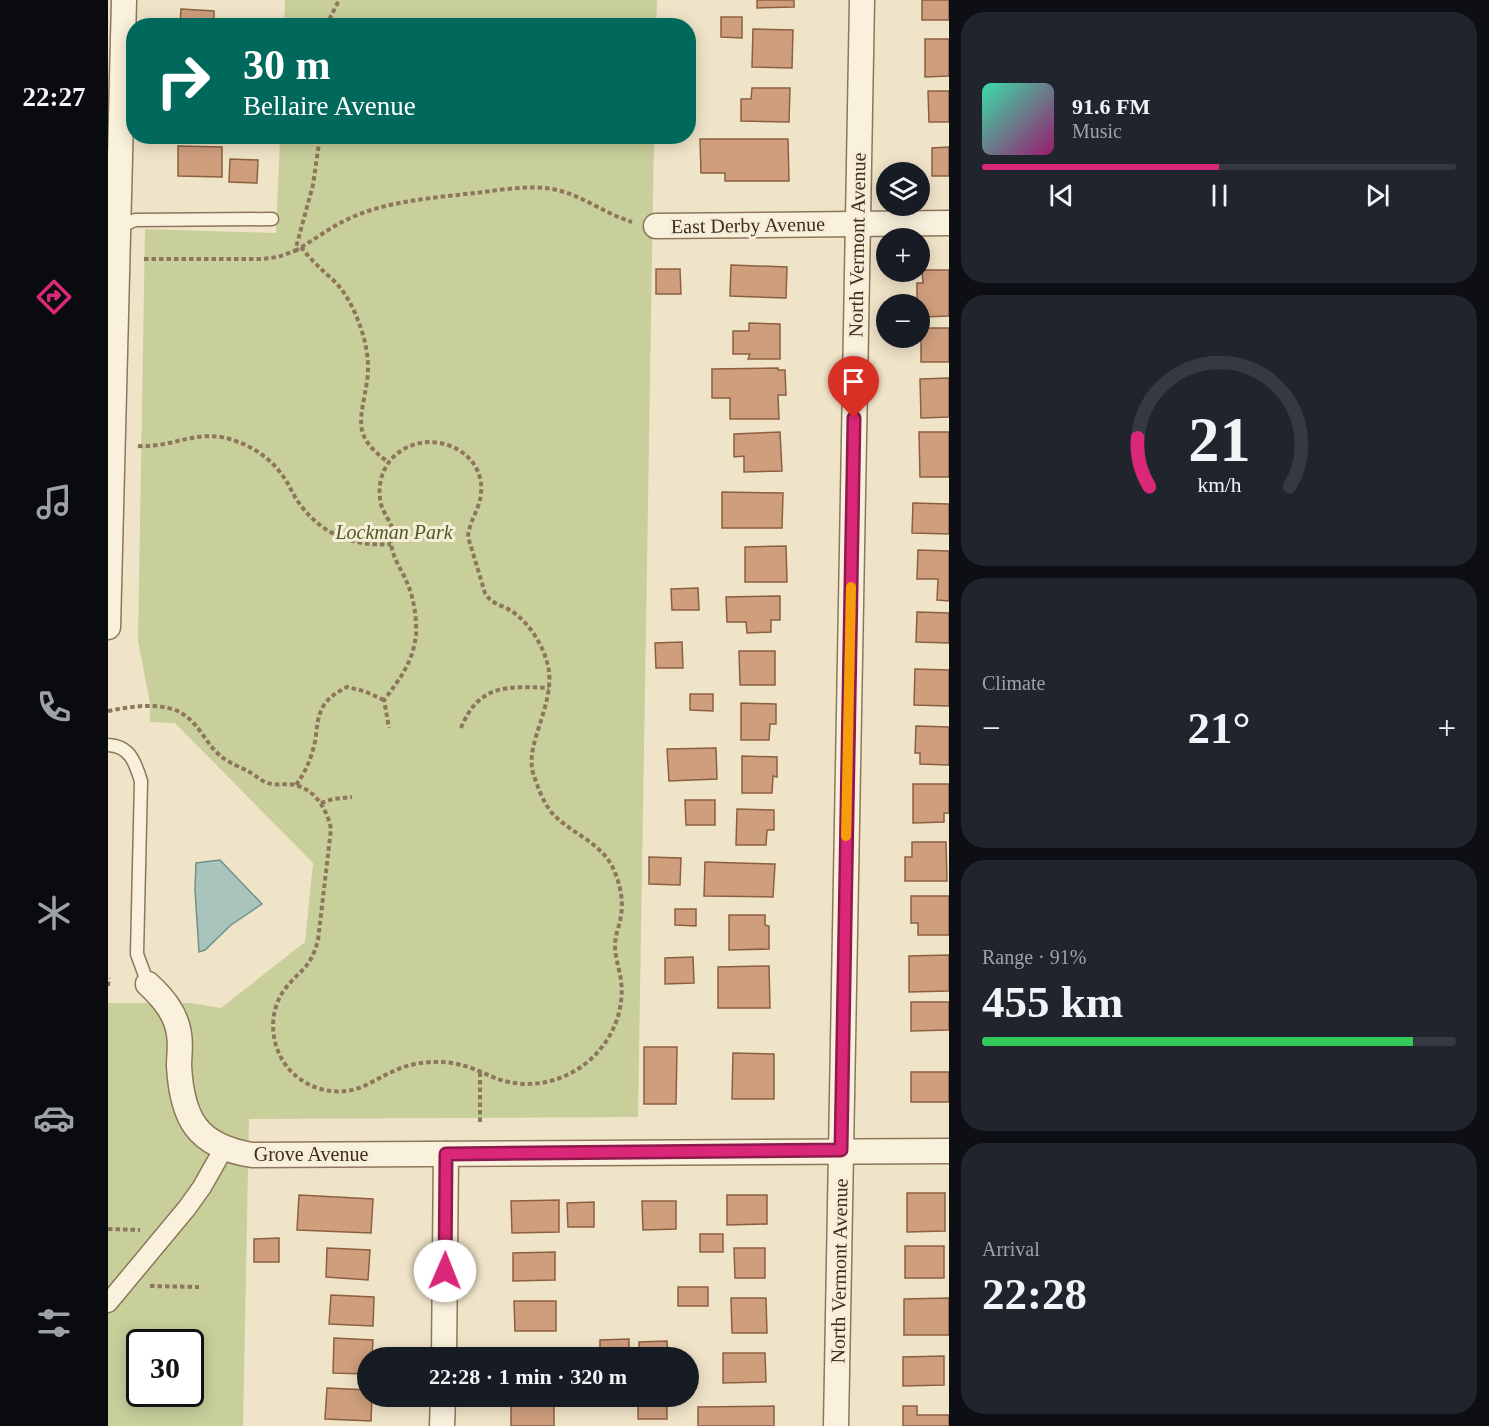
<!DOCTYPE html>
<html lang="en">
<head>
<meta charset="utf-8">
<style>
  body { margin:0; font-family:Georgia,serif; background:#20242c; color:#f1f3f6; height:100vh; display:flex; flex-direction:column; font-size:22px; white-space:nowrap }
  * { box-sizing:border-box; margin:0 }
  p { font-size:20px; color:#9ea1a6 }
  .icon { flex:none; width:33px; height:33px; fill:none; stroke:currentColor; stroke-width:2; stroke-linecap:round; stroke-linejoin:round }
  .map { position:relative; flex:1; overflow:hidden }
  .side { display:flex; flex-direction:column; gap:12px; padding:12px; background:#0d0f14; width:540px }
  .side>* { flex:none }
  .guide { position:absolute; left:18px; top:18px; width:570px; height:126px; border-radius:24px; box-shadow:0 3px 15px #0003; background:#00695c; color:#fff; overflow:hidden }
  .controls { position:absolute; left:768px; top:162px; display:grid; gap:12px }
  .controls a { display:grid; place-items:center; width:54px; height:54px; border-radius:50%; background:#171b24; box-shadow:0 3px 15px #0003; font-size:30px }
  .speed { position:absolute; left:18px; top:1329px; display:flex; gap:12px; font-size:30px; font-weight:700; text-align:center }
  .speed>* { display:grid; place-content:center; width:78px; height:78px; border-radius:50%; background:#171b24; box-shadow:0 3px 15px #0003; line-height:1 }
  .speed .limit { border:3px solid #111; border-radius:9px; background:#fff; color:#111 }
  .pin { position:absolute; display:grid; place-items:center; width:51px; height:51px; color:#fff; margin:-62px -26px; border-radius:50% 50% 50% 0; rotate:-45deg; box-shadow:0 0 6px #0007 }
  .pin .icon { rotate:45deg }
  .me { position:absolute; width:66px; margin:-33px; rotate:1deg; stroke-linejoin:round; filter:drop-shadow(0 0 4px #0008) }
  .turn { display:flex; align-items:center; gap:21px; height:126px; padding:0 18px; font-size:27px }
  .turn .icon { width:78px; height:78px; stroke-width:2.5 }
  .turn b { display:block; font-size:42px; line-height:51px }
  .big { font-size:45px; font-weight:700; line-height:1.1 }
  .side .card { flex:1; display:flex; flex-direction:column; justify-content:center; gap:9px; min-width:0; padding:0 21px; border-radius:24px; background:#20242c }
  .side .dial { align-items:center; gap:0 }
  .dial svg { height:156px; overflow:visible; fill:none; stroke:#363941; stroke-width:7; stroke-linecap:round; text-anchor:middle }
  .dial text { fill:#f1f3f6; stroke:none }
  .song { display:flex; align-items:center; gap:18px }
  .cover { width:72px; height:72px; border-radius:9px; background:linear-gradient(135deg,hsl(160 70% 55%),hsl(320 70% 35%)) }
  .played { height:6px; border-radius:3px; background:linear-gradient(90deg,#db2777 50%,#363941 50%) }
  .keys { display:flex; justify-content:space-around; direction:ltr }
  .heat { display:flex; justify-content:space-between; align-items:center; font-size:33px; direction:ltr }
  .charge { height:9px; border-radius:4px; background:linear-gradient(90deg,#34c759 91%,#363941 0) }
  .trip { position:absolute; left:249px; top:1347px; width:342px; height:60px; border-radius:30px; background:#171b24; box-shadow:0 3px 15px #0003; font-weight:700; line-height:60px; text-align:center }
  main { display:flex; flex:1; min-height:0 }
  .tabs { display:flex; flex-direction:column; width:108px; justify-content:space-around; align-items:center; background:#090b0e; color:#9ea1a6 }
  .tabs .icon { width:42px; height:42px }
  .tabs .selected { color:#db2777 }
  .tabs b { font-size:27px; color:#f1f3f6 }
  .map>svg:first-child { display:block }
  .green { fill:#c9cf9b; fill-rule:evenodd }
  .water { fill:#a9c4bc; stroke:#6f938a; stroke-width:1.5 }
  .building { fill:#cf9f7d; stroke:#8d5f41; stroke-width:1.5 }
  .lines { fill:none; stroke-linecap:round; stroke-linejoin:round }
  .service-casing { stroke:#8d765c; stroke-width:15 }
  .pedestrian-casing { stroke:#8d765c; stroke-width:21 }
  .minor-casing { stroke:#8d765c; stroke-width:27 }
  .path { stroke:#8d765c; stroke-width:4; stroke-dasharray:4.5 3; stroke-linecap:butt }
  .service { stroke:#faf1dc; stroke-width:12 }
  .pedestrian { stroke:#faf1dc; stroke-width:18 }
  .minor { stroke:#faf1dc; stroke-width:24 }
  .route-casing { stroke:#8e194d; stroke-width:15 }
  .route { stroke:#db2777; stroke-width:10 }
  .slow { stroke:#f59e0b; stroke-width:10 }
  .labels { text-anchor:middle; stroke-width:6; stroke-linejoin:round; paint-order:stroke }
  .street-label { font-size:20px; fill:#3d2e20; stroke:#f7eed8 }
  .park-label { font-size:20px; font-style:italic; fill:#4d5a26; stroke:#f7eed8 }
</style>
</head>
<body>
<main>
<nav class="tabs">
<b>22:27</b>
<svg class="icon selected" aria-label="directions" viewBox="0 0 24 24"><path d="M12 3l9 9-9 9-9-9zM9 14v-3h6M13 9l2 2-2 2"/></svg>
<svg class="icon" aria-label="music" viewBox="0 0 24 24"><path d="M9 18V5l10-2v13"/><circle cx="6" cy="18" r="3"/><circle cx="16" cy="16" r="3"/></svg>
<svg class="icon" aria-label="phone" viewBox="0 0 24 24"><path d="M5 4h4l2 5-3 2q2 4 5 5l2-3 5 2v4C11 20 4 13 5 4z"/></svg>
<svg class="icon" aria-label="climate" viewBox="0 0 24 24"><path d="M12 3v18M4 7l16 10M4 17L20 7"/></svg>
<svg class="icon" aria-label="car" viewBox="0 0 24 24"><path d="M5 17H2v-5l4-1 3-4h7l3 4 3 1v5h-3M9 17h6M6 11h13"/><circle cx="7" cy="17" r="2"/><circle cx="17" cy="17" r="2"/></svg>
<svg class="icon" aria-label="filters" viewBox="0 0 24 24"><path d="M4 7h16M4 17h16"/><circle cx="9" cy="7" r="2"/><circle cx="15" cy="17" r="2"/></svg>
</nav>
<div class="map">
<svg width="841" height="1426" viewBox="0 0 841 1426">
  <rect width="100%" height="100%" fill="#f0e4c8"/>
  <!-- green -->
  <g class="green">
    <path d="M177,0H549L548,25H176Z"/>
    <path d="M172,137H546L530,1117L141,1119L135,1426H0V1003H83L113,1008L197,942L205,863L67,723L42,722V703L30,641L37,229L168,233ZM32,1342H82V1394H32Z"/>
  </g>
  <!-- water -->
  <path class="water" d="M112,860L154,904L123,925L97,950L91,952L87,890L88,863Z"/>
  <!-- building -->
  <g class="building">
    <path d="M649,0H686V7L649,8Z"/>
    <rect x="814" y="0" width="27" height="20"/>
    <path d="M73,9L106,11V26H72Z"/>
    <path d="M613,17H634V38L613,37Z"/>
    <path d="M645,29L685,30L684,68L644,67Z"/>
    <path d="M817,39H841V76L817,77Z"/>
    <path d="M644,88H682L681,122L633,121V99H643Z"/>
    <path d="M820,91H841V122H821Z"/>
    <path d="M592,139H680L681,181H617V173H593Z"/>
    <path d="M70,146L114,147V177L70,176Z"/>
    <path d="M841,147V176H824V148Z"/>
    <path d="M122,159L150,160L149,183L121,182Z"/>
    <path d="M623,265L679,267L678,298L622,296Z"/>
    <path d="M548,269H572L573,294H548Z"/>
    <path d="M814,270H841V316L815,317V305L809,304V283H815Z"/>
    <path d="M641,323L672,324V359H640L642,354H625V331H641Z"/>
    <rect x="813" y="328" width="28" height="34"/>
    <path d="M670,368V370H677L678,395H670L671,419H622V398H604V369Z"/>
    <path d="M841,378V417L813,418L812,379Z"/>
    <path d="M672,432L674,471L636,472V456L626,457V434Z"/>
    <path d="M811,432H841V477H812Z"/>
    <path d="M614,492L675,493L674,528H614Z"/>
    <path d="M805,503L841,504V534L804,533Z"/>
    <path d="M678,546L679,582H637V547Z"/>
    <path d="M810,550L841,551V601L829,600L830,579H809Z"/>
    <path d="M590,588L591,610H564L563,589Z"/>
    <path d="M672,596V620H663V632L639,633L638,622H619L618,597Z"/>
    <path d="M809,612L841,613V643L808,642Z"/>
    <path d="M574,642L575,668H548L547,643Z"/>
    <path d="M631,651H667V685H632Z"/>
    <path d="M807,669L841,670V706L806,705Z"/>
    <path d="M582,694H605V711L582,710Z"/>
    <path d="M633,703L668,704V724H662L661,740H633Z"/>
    <path d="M808,726L841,727V765L812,764V753H807Z"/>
    <path d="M608,748L609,779L561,781L559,749Z"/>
    <path d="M634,756L669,757V777L665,776L664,793H634Z"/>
    <path d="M805,784H841V813H836V822L805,823Z"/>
    <path d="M577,800H607V825H578Z"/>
    <path d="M629,809L666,810V830H659L658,845H628Z"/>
    <path d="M804,842H838L839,881H797V857H804Z"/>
    <path d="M541,857L573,858L572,885L541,884Z"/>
    <path d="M597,862L667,864L665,897L596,896Z"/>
    <path d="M803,896H841V935H810V923H803Z"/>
    <path d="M567,909H588V926L567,925Z"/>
    <path d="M621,915H657V925L661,926V949L621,950Z"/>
    <path d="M841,955V991L801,992V956Z"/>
    <path d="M585,957L586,983L557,984V958Z"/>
    <path d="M661,966L662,1008H610V967Z"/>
    <path d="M803,1002H841V1030L803,1031Z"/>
    <path d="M536,1047H569L568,1104H536Z"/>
    <path d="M625,1053L666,1054V1099H624Z"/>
    <rect x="803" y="1072" width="38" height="30"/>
    <path d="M799,1193H837V1231L799,1232Z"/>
    <path d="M191,1195L265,1199L263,1233L189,1230Z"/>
    <path d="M619,1195H659V1224L619,1225Z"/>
    <path d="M451,1200V1232L404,1233L403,1201Z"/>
    <path d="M534,1201H568V1229L535,1230Z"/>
    <path d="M486,1202V1227H460L459,1203Z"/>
    <rect x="592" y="1234" width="23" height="18"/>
    <path d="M171,1238V1262H146V1239Z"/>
    <rect x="797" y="1246" width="39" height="32"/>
    <path d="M219,1248L262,1250L260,1280L218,1277Z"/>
    <path d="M626,1248H657V1278H627Z"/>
    <path d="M447,1252V1280L405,1281V1253Z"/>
    <rect x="570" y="1287" width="30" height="19"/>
    <path d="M223,1295L266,1297L265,1326L221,1324Z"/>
    <path d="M623,1298H658L659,1333H624Z"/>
    <path d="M841,1298V1335H796V1299Z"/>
    <path d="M406,1301H448V1331H407Z"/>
    <path d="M226,1338L265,1340L264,1358H260L257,1374L225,1373Z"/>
    <path d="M521,1339V1358H492V1340Z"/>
    <path d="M559,1341L560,1358H531V1342Z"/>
    <rect x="404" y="1351" width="60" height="7"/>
    <path d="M615,1353H657L658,1382L615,1383Z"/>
    <path d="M836,1356V1385L795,1386V1357Z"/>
    <path d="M219,1388L260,1390V1396H264L263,1421L217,1419Z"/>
    <rect x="530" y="1396" width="29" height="23"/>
    <path d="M446,1403V1426H403V1404Z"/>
    <path d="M666,1406V1426H590V1407Z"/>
    <path d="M795,1406H809V1415H841V1426H795Z"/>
  </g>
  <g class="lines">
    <defs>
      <g id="service">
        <path d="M11,227L27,220L164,219"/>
        <path d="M0,745C22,746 27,762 33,781L29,954L40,984"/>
      </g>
      <path id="pedestrian" d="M0,1303L79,1208L94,1187L116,1148"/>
      <g id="minor">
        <path d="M548,226L841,223"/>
        <path d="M0,627L16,0"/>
        <path d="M40,984C55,998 68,1013 71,1034C73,1045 71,1056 71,1066C74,1119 89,1146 144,1155L841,1151"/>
        <path d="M336,1358L338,1154"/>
        <path d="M334,1426L335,1396"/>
        <path d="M728,1426L754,0"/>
      </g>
    </defs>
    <!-- service casing -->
    <use href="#service" class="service-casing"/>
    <!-- pedestrian casing -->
    <use href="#pedestrian" class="pedestrian-casing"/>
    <!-- minor casing -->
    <use href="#minor" class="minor-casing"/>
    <!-- path -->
    <g class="path">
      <path d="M218,26L231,0"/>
      <path d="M193,247C203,260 213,269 225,280C237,291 245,307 251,323C258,341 262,362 259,381C253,421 243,435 280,462"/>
      <path d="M187,251C204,241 220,229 238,220C277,201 324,198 367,193C392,190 420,185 444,189C473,194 497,214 524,222"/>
      <path d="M36,259H153L170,257L187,251L205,185L212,136"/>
      <path d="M30,446C68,448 91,426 130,442C147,448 164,460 174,475C181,483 184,494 191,503C213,534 245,547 283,544"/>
      <path d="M0,711C21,707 43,703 64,709C93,718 96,748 120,761C126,765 134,768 140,771C147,775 153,781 160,783C168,786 179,783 187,785C208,790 219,810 223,829L210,940C202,970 193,968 177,989C161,1010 162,1040 175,1061C192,1088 227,1099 256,1086C273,1078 287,1068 307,1064C323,1061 341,1061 357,1066C368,1069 379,1075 390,1079C413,1087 438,1085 459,1075C495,1058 518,1020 513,980C511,968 507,956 507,945C507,934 512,925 513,915C516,899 511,880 504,866C491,842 465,834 447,816C437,807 430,788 426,776C414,745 451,701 439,662C434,644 421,623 405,612C395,605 384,605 377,593L360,537C361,521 372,509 373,493C377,452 328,430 296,449C276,460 268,483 273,504C275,512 280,518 283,525C286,531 282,537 283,543C284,557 295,572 300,585C306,599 309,620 308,635C305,662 292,679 276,700L281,728"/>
      <path d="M353,728C371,684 399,686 441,688"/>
      <path d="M188,785C198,771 203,759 207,742C209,729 209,716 216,705C222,696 230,692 239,687L256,691L276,700"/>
      <path d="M213,803L225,799L244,797"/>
      <path d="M0,986L1,978"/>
      <path d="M372,1122V1072"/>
      <path d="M0,1229L32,1230"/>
      <path d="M42,1286L91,1287"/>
    </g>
    <!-- service -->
    <use href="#service" class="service"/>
    <!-- pedestrian -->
    <use href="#pedestrian" class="pedestrian"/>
    <!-- minor -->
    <use href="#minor" class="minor"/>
  </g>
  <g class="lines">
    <defs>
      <path id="route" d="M337,1271L338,1154L733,1150L746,418"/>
    </defs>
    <!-- route casing -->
    <use href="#route" class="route-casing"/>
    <!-- route -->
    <use href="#route" class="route"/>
    <!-- slow -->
    <path class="slow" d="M738,836L743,587"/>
  </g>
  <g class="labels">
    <!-- street labels -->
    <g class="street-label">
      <text transform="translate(640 225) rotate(-1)" y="7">East Derby Avenue</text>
      <text transform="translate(749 245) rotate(-89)" y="7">North Vermont Avenue</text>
      <text x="203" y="1161">Grove Avenue</text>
      <text transform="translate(731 1271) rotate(-89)" y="7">North Vermont Avenue</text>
    </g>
    <!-- park labels -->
    <g class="park-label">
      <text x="286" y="539">Lockman Park</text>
    </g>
  </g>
</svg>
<div class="controls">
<a><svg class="icon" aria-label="layers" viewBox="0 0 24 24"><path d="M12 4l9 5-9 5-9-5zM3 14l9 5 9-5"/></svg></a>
<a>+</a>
<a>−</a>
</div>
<div class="speed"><div class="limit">30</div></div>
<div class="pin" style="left:746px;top:418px;background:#d93025"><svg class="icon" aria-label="arrive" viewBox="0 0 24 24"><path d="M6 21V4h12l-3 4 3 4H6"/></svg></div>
<svg class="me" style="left:337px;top:1271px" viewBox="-20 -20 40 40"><circle r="19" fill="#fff"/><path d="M0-13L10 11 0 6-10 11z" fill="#db2777"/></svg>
<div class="trip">22:28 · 1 min · 320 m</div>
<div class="guide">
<div class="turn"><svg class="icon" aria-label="right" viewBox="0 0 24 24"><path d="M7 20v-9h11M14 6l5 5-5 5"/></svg><div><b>30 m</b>Bellaire Avenue</div></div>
</div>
</div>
<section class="side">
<div class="card">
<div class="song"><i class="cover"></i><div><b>91.6 FM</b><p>Music</p></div></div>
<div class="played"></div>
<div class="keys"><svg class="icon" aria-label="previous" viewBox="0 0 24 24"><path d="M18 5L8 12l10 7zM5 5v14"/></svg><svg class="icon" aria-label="pause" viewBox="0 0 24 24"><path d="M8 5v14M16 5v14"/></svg><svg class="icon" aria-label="next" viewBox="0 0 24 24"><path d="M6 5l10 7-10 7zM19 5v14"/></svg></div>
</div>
<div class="card dial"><svg viewBox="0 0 100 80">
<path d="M14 69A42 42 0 1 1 86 69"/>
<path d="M14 69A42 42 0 0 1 8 44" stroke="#db2777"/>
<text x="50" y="56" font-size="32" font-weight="700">21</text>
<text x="50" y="72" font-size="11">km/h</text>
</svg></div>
<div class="card"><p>Climate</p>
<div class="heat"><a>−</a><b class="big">21°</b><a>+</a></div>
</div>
<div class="card"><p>Range · 91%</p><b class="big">455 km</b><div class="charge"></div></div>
<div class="card"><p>Arrival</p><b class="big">22:28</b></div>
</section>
</main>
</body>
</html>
